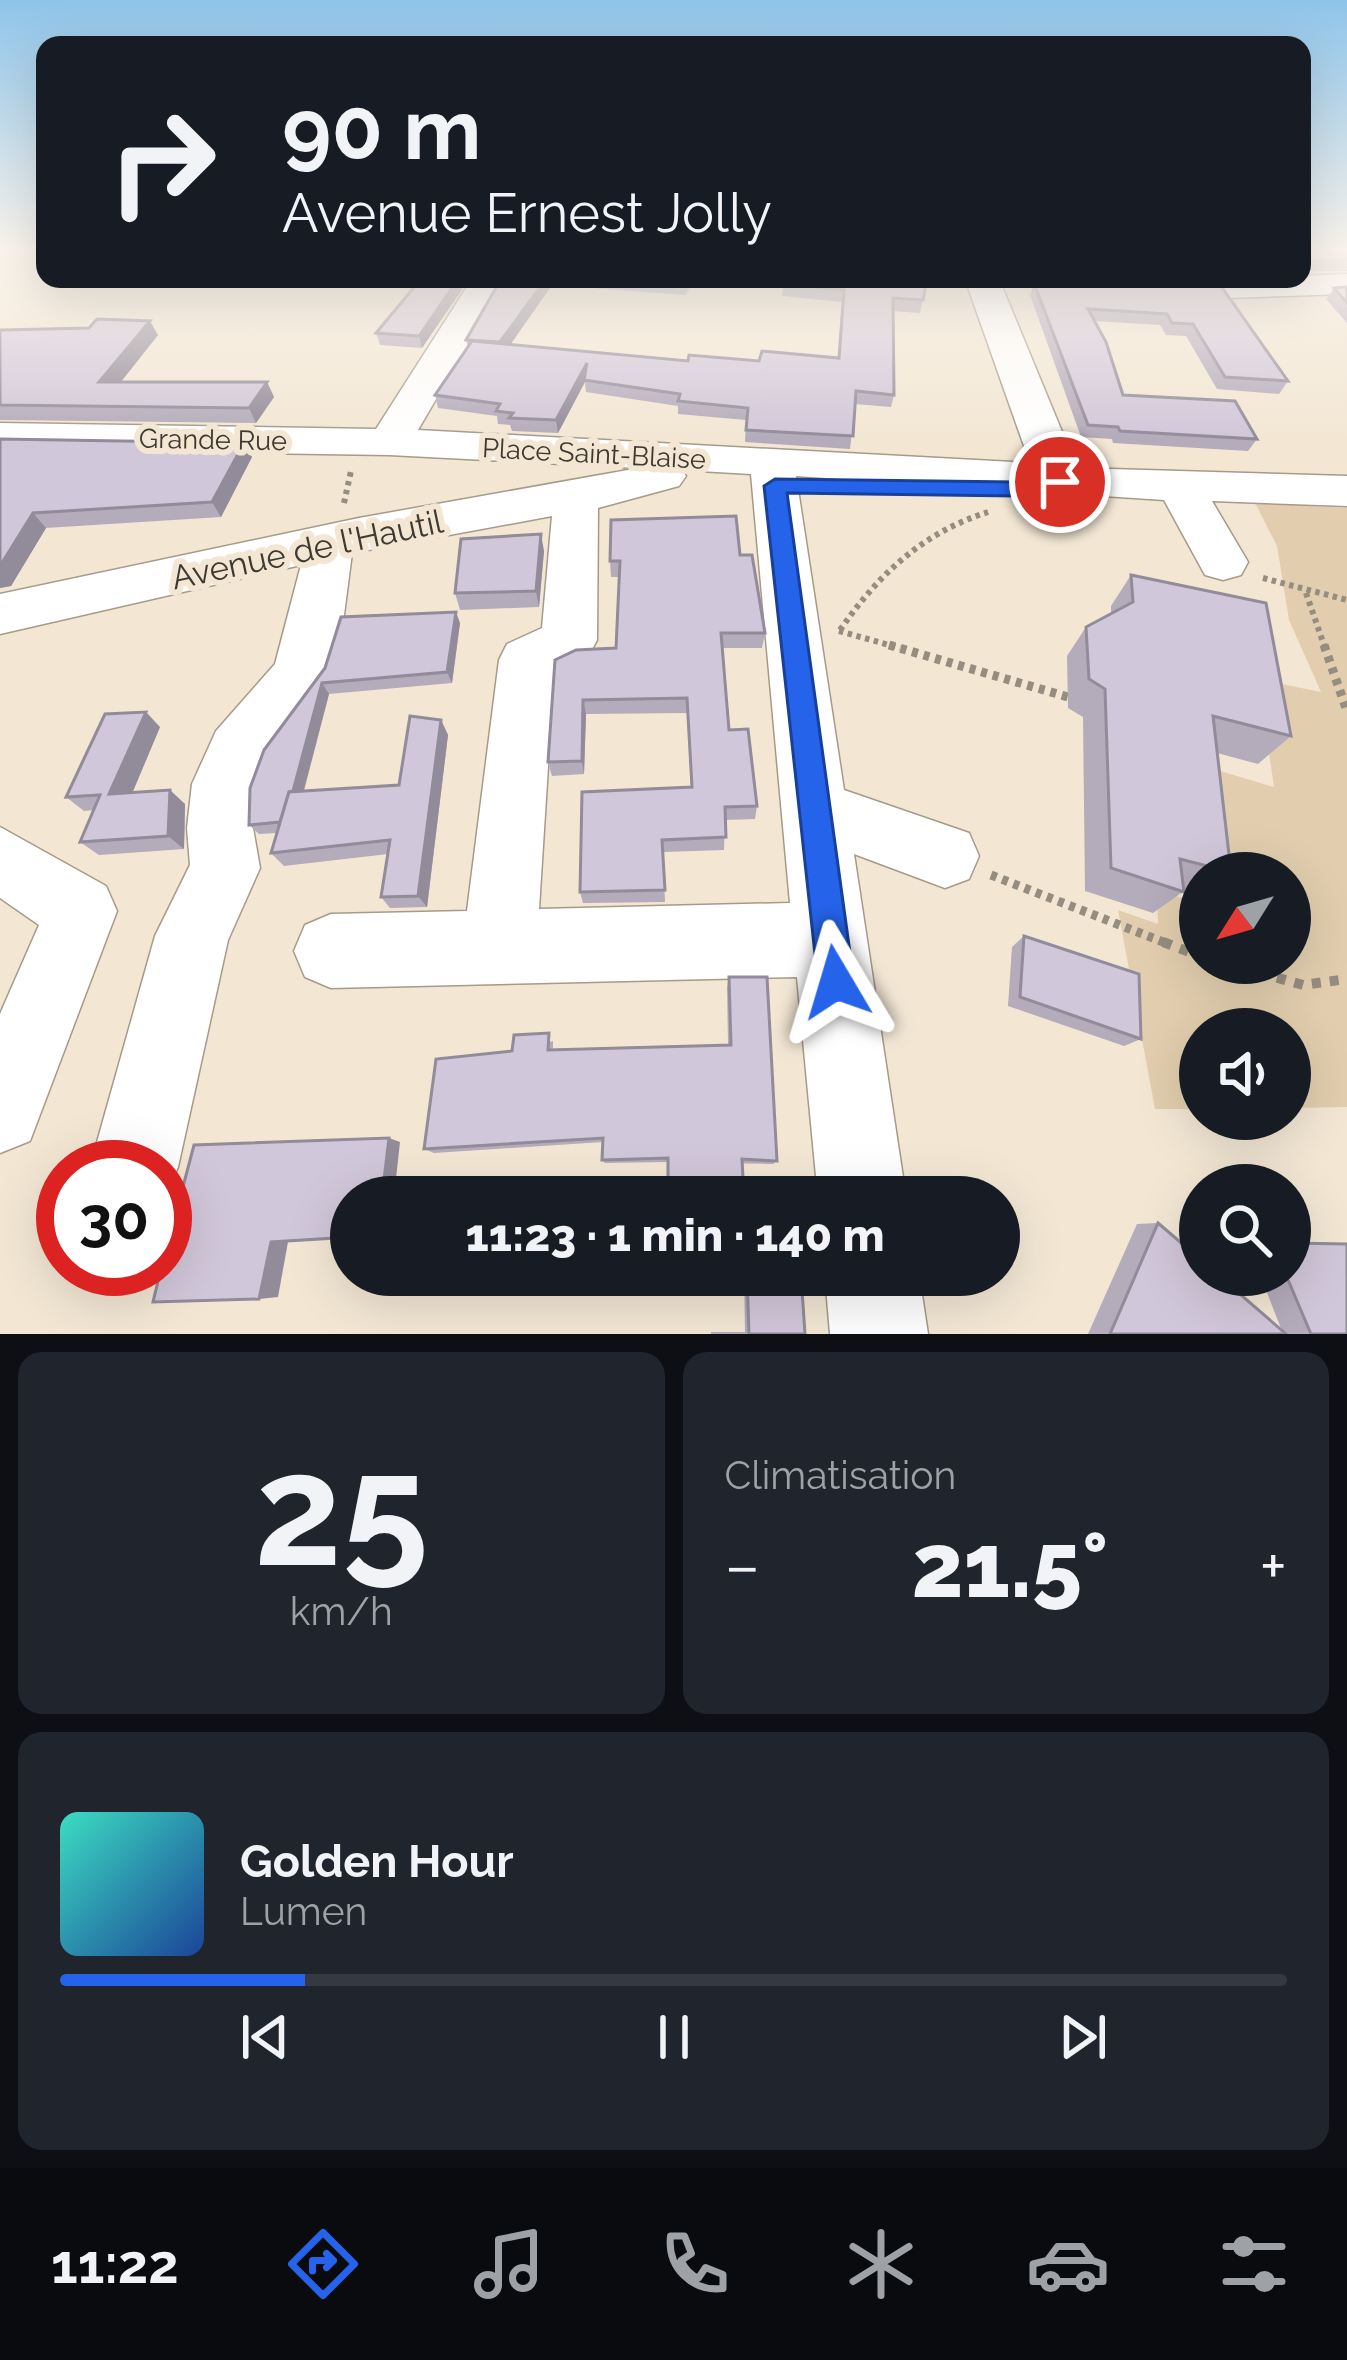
<!DOCTYPE html>
<html lang="fr">
<head>
<meta charset="utf-8">
<style>
  body { margin:0; font-family:Raleway,sans-serif; background:#20242c; color:#f1f3f6; height:100vh; display:flex; flex-direction:column; font-size:45px; white-space:nowrap }
  * { box-sizing:border-box; margin:0 }
  p { font-size:39px; color:#9ea1a6 }
  .icon { flex:none; width:66px; height:66px; fill:none; stroke:currentColor; stroke-width:2; stroke-linecap:round; stroke-linejoin:round }
  .map { position:relative; height:1334px; overflow:hidden }
  .sheet { display:flex; flex-direction:column; gap:18px; padding:18px; background:#0d0f14; flex:1 }
  .sheet>* { flex:none }
  .top-card { position:absolute; left:36px; top:36px; width:1275px; height:252px; border-radius:24px; box-shadow:0 12px 48px #0002; background:#171b24; color:#f1f3f6; overflow:hidden }
  .needle { width:78px; rotate:233deg }
  .tools { position:absolute; left:1179px; top:852px; display:grid; gap:24px }
  .tools a { display:grid; place-items:center; width:132px; height:132px; border-radius:50%; background:#171b24; box-shadow:0 12px 48px #0002; font-size:60px }
  .speed { position:absolute; left:36px; top:1140px; display:flex; gap:24px; font-size:60px; font-weight:700; text-align:center }
  .speed>* { display:grid; place-content:center; width:156px; height:156px; border-radius:50%; background:#171b24; box-shadow:0 12px 48px #0002; line-height:1 }
  .speed .limit { border:18px solid #d22; background:#fff; color:#111 }
  .pin { position:absolute; display:grid; place-items:center; width:102px; height:102px; color:#fff; margin:-51px; border:6px solid #fff; border-radius:50%; box-shadow:0 3px 12px #0007 }
  .me { position:absolute; width:132px; margin:-66px; rotate:353deg; stroke-linejoin:round; filter:drop-shadow(0 0 9px #0008) }
  .turn { display:flex; align-items:center; gap:42px; height:252px; padding:0 48px; font-size:54px }
  .turn .icon { width:156px; height:156px; stroke-width:2.5 }
  .turn b { display:block; font-size:84px; line-height:102px }
  .big { font-size:90px; font-weight:800; line-height:1.1 }
  .sheet .widget { flex:1; display:flex; flex-direction:column; justify-content:center; gap:18px; min-width:0; padding:0 42px; border-radius:24px; background:#20242c }
  .sheet .dial { align-items:center; gap:0 }
  .dial b { font-size:156px; line-height:1 }
  .song { display:flex; align-items:center; gap:36px }
  .cover { width:144px; height:144px; border-radius:18px; background:linear-gradient(135deg,hsl(170 70% 55%),hsl(220 70% 35%)) }
  .played { height:12px; border-radius:6px; background:linear-gradient(90deg,#2563eb 20%,#363941 20%) }
  .keys { display:flex; justify-content:space-around; direction:ltr }
  .heat { display:flex; justify-content:space-between; align-items:center; font-size:66px; direction:ltr }
  .sheet .tiles { flex:1; display:grid; gap:18px; grid-template-columns:1fr 1fr }
  .widget:last-child { grid-column:span 2 }
  .trip { position:absolute; left:330px; top:1176px; width:690px; height:120px; border-radius:60px; background:#171b24; box-shadow:0 12px 48px #0002; font-weight:800; line-height:120px; text-align:center }
  .tab-bar { display:flex; height:192px; justify-content:space-around; align-items:center; background:#090b0e; color:#9ea1a6 }
  .tab-bar .icon { width:84px; height:84px }
  .tab-bar .on { color:#2563eb }
  .tab-bar b { font-size:54px; color:#f1f3f6 }
  .map>svg:first-child { display:block }
  .green { fill:#e2ceae }
  .lines { fill:none; stroke-linecap:round; stroke-linejoin:round }
  .minor-casing { stroke:#a69a89; stroke-width:3 }
  .path-far2 { stroke:#958d7f; stroke-width:6; stroke-dasharray:4.5 4.5; stroke-linecap:butt }
  .path-far1 { stroke:#958d7f; stroke-width:9; stroke-dasharray:6 6; stroke-linecap:butt }
  .path { stroke:#958d7f; stroke-width:10; stroke-dasharray:9 9; stroke-linecap:butt }
  .minor { fill:#fff; fill-rule:evenodd }
  .wall { fill:#b4abbb }
  .shaded-wall { fill:#928b99 }
  .building { fill:#d1c7da; stroke:#928b99; stroke-width:3 }
  .route { fill:#2563eb; stroke:#184099; stroke-width:3 }
  .labels { text-anchor:middle; stroke-width:12; stroke-linejoin:round; paint-order:stroke }
  .far-street-label { font-size:27px; fill:#3e3931; stroke:#f3e7d4 }
  .street-label { font-size:33px; fill:#3e3931; stroke:#f3e7d4 }
</style>
</head>
<body>
<div class="map">
<svg width="1347" height="1334" viewBox="0 0 1347 1334">
  <rect width="100%" height="100%" fill="#f3e7d4"/>
  <!-- green -->
  <path class="green" d="M1255,503L1347,508V1107L1290,1108V1029H1200V1109H1155L1118,910L1158,924L1157,891L1200,903V963H1290V873H1202L1197,764L1274,787L1258,679L1321,692L1289,620L1277,546Z"/>
  <g class="lines">
    <defs>
      <g id="minor">
        <path d="M1347,274V294L1229,298L1217,295L1212,288L1224,279Z"/>
        <path d="M472,279H506L418,430L1030,463L965,279H999L1077,468L1347,476V506L1212,501L1248,562L1241,575L1223,580L1205,575L1164,500L796,476L844,790L969,833L979,856L969,879L945,888L854,854L906,1197H818L797,977L331,988L305,977L294,951L305,925L331,914L467,911L499,660L507,644L542,628L552,516L352,553L341,638L328,676L264,764L256,784L253,828L260,868L228,940L178,1167L165,1197V1167H90L155,936L190,865L187,828L192,784L216,731L275,664L301,565L0,634V594L359,518L639,468L389,455L0,449V423L376,429ZM682,470L751,474L790,903L539,909L554,672L589,655L597,640L598,508L679,486L686,476Z"/>
        <path d="M1049,279H1160L1164,285L1159,292L1147,295L1066,289Z"/>
        <path d="M0,827L106,886L117,911L30,1141L0,1153V1014L39,925L0,898Z"/>
        <path d="M825,1275H919L928,1334H830Z"/>
      </g>
    </defs>
    <!-- minor casing -->
    <use href="#minor" class="minor-casing"/>
    <!-- path-far2 -->
    <g class="path-far2">
      <path d="M344,503L351,471"/>
      <path d="M1263,578L1347,600"/>
      <path d="M1306,593L1325,648"/>
      <path d="M840,630C879,574 922,533 988,512"/>
      <path d="M839,631L900,648"/>
    </g>
    <!-- path-far1 -->
    <g class="path-far1">
      <path d="M889,645L1068,697"/>
      <path d="M1324,645L1347,711"/>
      <path d="M991,875L1171,945"/>
    </g>
    <!-- path -->
    <g class="path">
      <path d="M1163,942L1200,956"/>
      <path d="M1225,963L1303,985L1347,979"/>
    </g>
    <!-- minor -->
    <use href="#minor" class="minor"/>
  </g>
  <!-- wall -->
  <g class="wall">
    <rect x="1302" y="252" width="45" height="19"/>
    <path d="M421,279H469L422,348L380,345L376,333Z"/>
    <path d="M501,279H693L686,295L552,285L510,345L688,361H759L838,358L842,302L782,296L784,279H927L920,313L894,311V395L891,407L855,404L850,449L745,442L746,420L678,414V406L586,392L585,382L558,433L512,431L510,425L498,424L497,416L438,408L435,395L468,347L466,340Z"/>
    <path d="M1028,279H1066L1070,282L1166,285L1167,283L1164,279H1216L1288,381L1279,394L1217,389L1186,336L1166,335L1160,325L1094,321L1123,395L1257,439L1248,451L1113,443L1112,439L1081,437L1030,295L1032,289Z"/>
    <path d="M1347,287V323L1326,299L1334,288Z"/>
    <path d="M0,330L158,335L120,382H267L274,397L256,423L0,420Z"/>
    <path d="M0,439L252,457L221,517L46,528L11,586L0,588Z"/>
    <path d="M544,551L539,607L460,610L455,593Z"/>
    <path d="M740,555L765,633L762,648H722L729,730L757,806L755,819L725,820L724,850L663,852L665,902L583,903L580,892L691,787L687,713L586,714L584,774L552,776L548,762L555,660L616,648L619,577H611L610,561Z"/>
    <path d="M1131,575L1291,736L1258,764L1217,753L1231,872L1200,873V893L1198,895L1184,891L1153,913L1085,891L1083,717L1068,708L1067,656L1086,627L1111,613V606Z"/>
    <path d="M460,623L452,683L329,694L304,791L399,785L441,720L448,735L427,907L390,908L381,897L388,854L284,866L271,853L277,833L259,834L249,825L325,668Z"/>
    <path d="M160,727L132,793L185,804L184,849L99,855L80,842L94,810L84,811L66,797Z"/>
    <path d="M1024,936L1141,1039L1124,1046L1008,1006L1012,947Z"/>
    <path d="M729,977L777,1161L773,1164L668,1162L605,1163L602,1160L603,1142L434,1153L424,1149L512,1051L553,1041V1049L728,1045L727,987Z"/>
    <path d="M1158,1223L1282,1331L1260,1275H1290L1347,1334H1088L1137,1224Z"/>
    <path d="M744,1275H801L805,1334H711V1332H745Z"/>
  </g>
  <!-- shaded-wall -->
  <g class="shaded-wall">
    <path d="M458,279H469L422,348L419,336Z"/>
    <path d="M546,279H551L552,285L503,355L500,342Z"/>
    <path d="M150,321L158,335L109,397L99,382Z"/>
    <path d="M587,363L588,376L558,433L556,420Z"/>
    <path d="M267,382L274,397L256,423L249,408Z"/>
    <path d="M244,443L252,457L221,517L212,502Z"/>
    <path d="M33,513L46,528L11,586L0,588V566Z"/>
    <path d="M541,534L544,551L539,607L536,591Z"/>
    <path d="M456,612L460,623L452,683L447,672Z"/>
    <path d="M322,683L329,694L293,831L285,822Z"/>
    <path d="M583,700L586,714L584,774L582,761Z"/>
    <path d="M146,712L160,727L126,808L109,794Z"/>
    <path d="M441,720L448,735L427,907L418,896Z"/>
    <path d="M170,790L185,804L184,849L168,836Z"/>
    <path d="M389,1138L400,1142L394,1197H382Z"/>
    <path d="M271,1242H288L278,1297L259,1299Z"/>
  </g>
  <!-- building -->
  <g class="building">
    <path d="M1302,252H1347V260L1302,261Z"/>
    <path d="M421,279H458L419,336L376,333Z"/>
    <path d="M501,279H546L500,342L466,340Z"/>
    <path d="M628,279H688L687,283Z"/>
    <path d="M784,279H927L923,300L893,298L894,395L856,391L853,436L746,430L748,408L678,401L680,394L584,380L587,363L556,420L509,418L513,413L496,411L500,404L435,395L472,341L688,361L689,355L759,361L762,351L839,358L844,290L783,284Z"/>
    <path d="M1037,279L1166,285L1170,279H1216L1288,381L1225,377L1193,324L1172,323L1167,314L1088,309L1106,342L1123,395L1235,401L1257,439L1120,431L1118,427L1088,425L1034,283L1039,284Z"/>
    <path d="M1347,287V303L1334,288Z"/>
    <path d="M97,319L150,321L99,382H267L249,408L0,405V330L89,328Z"/>
    <path d="M0,439L244,443L212,502L33,513L0,566Z"/>
    <path d="M736,516L740,555H752L765,633H721L729,730L748,729L757,806L725,807L726,837L662,840L665,890L580,892L582,792L692,787L687,698L583,700L582,761L548,762L555,660L576,650L616,648L620,561H610L611,520Z"/>
    <path d="M541,534L536,591L455,593L461,539Z"/>
    <path d="M1131,575L1266,603L1291,736L1213,716L1231,872L1180,859L1184,892L1111,868L1105,689L1089,679L1086,627L1133,602Z"/>
    <path d="M456,612L447,672L322,683L293,791L289,792L280,822L249,825L250,788L264,750L325,668L341,617Z"/>
    <path d="M146,712L109,794L170,790L168,836L80,842L100,795L66,797L105,714Z"/>
    <path d="M410,716L441,720L418,896L381,897L390,840L271,853L289,792L399,785Z"/>
    <path d="M1024,936L1139,974L1141,1039L1020,997Z"/>
    <path d="M729,977H767L777,1161L742,1159L744,1197H668V1158L602,1160L603,1138L424,1149L436,1059L512,1051L514,1035L549,1033L548,1050L731,1045Z"/>
    <path d="M389,1138L382,1197H351V1237L271,1242L259,1299L153,1302L161,1269H165V1255L194,1145Z"/>
    <path d="M1158,1223L1200,1259V1275H1218L1286,1334H1110Z"/>
    <path d="M1290,1243L1347,1244V1334H1311L1286,1275H1290Z"/>
    <path d="M747,1275H801L805,1334H749Z"/>
  </g>
  <!-- sky -->
  <linearGradient id="sky" x2="0" y2="1"><stop stop-color="#8ec4e9"/><stop offset="0.57" stop-color="#faf4ec"/><stop offset="1" stop-color="#faf4ec" stop-opacity="0"/></linearGradient>
  <rect width="1347" height="439" fill="url(#sky)"/>
  <!-- route -->
  <path class="route" d="M1060,475L1071,482L1068,486L1016,496L787,493L854,982L849,995L836,1000L823,995L818,982L764,486L775,479L1016,482Z"/>
  <g class="labels">
    <!-- far-street labels -->
    <g class="far-street-label">
      <text transform="translate(213 440) rotate(1)" y="9">Grande Rue</text>
      <text transform="translate(594 454) rotate(3)" y="9">Place Saint-Blaise</text>
    </g>
    <!-- street labels -->
    <g class="street-label">
      <text transform="translate(307 549) rotate(-12)" y="12">Avenue de l'Hautil</text>
    </g>
  </g>
</svg>
<div class="tools">
<a><svg class="needle" viewBox="-14 -14 28 28"><path d="M0-13l5 13h-10z" fill="#e53935"/><path d="M0 13l5-13h-10z" fill="#9ea1a6"/></svg></a>
<a><svg class="icon" aria-label="sound" viewBox="0 0 24 24"><path d="M4 9h4l5-4v14l-5-4H4zM17 9q2 3 0 6"/></svg></a>
<a><svg class="icon" aria-label="search" viewBox="0 0 24 24"><circle cx="10" cy="10" r="6"/><path d="M15 15l6 6"/></svg></a>
</div>
<div class="speed"><div class="limit">30</div></div>
<div class="pin" style="left:1060px;top:482px;background:#d93025"><svg class="icon" aria-label="arrive" viewBox="0 0 24 24"><path d="M6 21V4h12l-3 4 3 4H6"/></svg></div>
<svg class="me" style="left:836px;top:982px" viewBox="-20 -20 40 40"><path d="M0-17L14 15 0 8-14 15z" fill="#2563eb" stroke="#fff" stroke-width="4"/></svg>
<div class="trip">11:23 · 1 min · 140 m</div>
<div class="top-card">
<div class="turn"><svg class="icon" aria-label="right" viewBox="0 0 24 24"><path d="M7 20v-9h11M14 6l5 5-5 5"/></svg><div><b>90 m</b>Avenue Ernest Jolly</div></div>
</div>
</div>
<section class="sheet">
<div class="tiles">
<div class="widget dial"><b>25</b><p>km/h</p></div>
<div class="widget"><p>Climatisation</p>
<div class="heat"><a>−</a><b class="big">21.5°</b><a>+</a></div>
</div>
<div class="widget">
<div class="song"><i class="cover"></i><div><b>Golden Hour</b><p>Lumen</p></div></div>
<div class="played"></div>
<div class="keys"><svg class="icon" aria-label="previous" viewBox="0 0 24 24"><path d="M18 5L8 12l10 7zM5 5v14"/></svg><svg class="icon" aria-label="pause" viewBox="0 0 24 24"><path d="M8 5v14M16 5v14"/></svg><svg class="icon" aria-label="next" viewBox="0 0 24 24"><path d="M6 5l10 7-10 7zM19 5v14"/></svg></div>
</div>
</div>
</section>
<nav class="tab-bar">
<b>11:22</b>
<svg class="icon on" aria-label="directions" viewBox="0 0 24 24"><path d="M12 3l9 9-9 9-9-9zM9 14v-3h6M13 9l2 2-2 2"/></svg>
<svg class="icon" aria-label="music" viewBox="0 0 24 24"><path d="M9 18V5l10-2v13"/><circle cx="6" cy="18" r="3"/><circle cx="16" cy="16" r="3"/></svg>
<svg class="icon" aria-label="phone" viewBox="0 0 24 24"><path d="M5 4h4l2 5-3 2q2 4 5 5l2-3 5 2v4C11 20 4 13 5 4z"/></svg>
<svg class="icon" aria-label="climate" viewBox="0 0 24 24"><path d="M12 3v18M4 7l16 10M4 17L20 7"/></svg>
<svg class="icon" aria-label="car" viewBox="0 0 24 24"><path d="M5 17H2v-5l4-1 3-4h7l3 4 3 1v5h-3M9 17h6M6 11h13"/><circle cx="7" cy="17" r="2"/><circle cx="17" cy="17" r="2"/></svg>
<svg class="icon" aria-label="filters" viewBox="0 0 24 24"><path d="M4 7h16M4 17h16"/><circle cx="9" cy="7" r="2"/><circle cx="15" cy="17" r="2"/></svg>
</nav>
</body>
</html>
